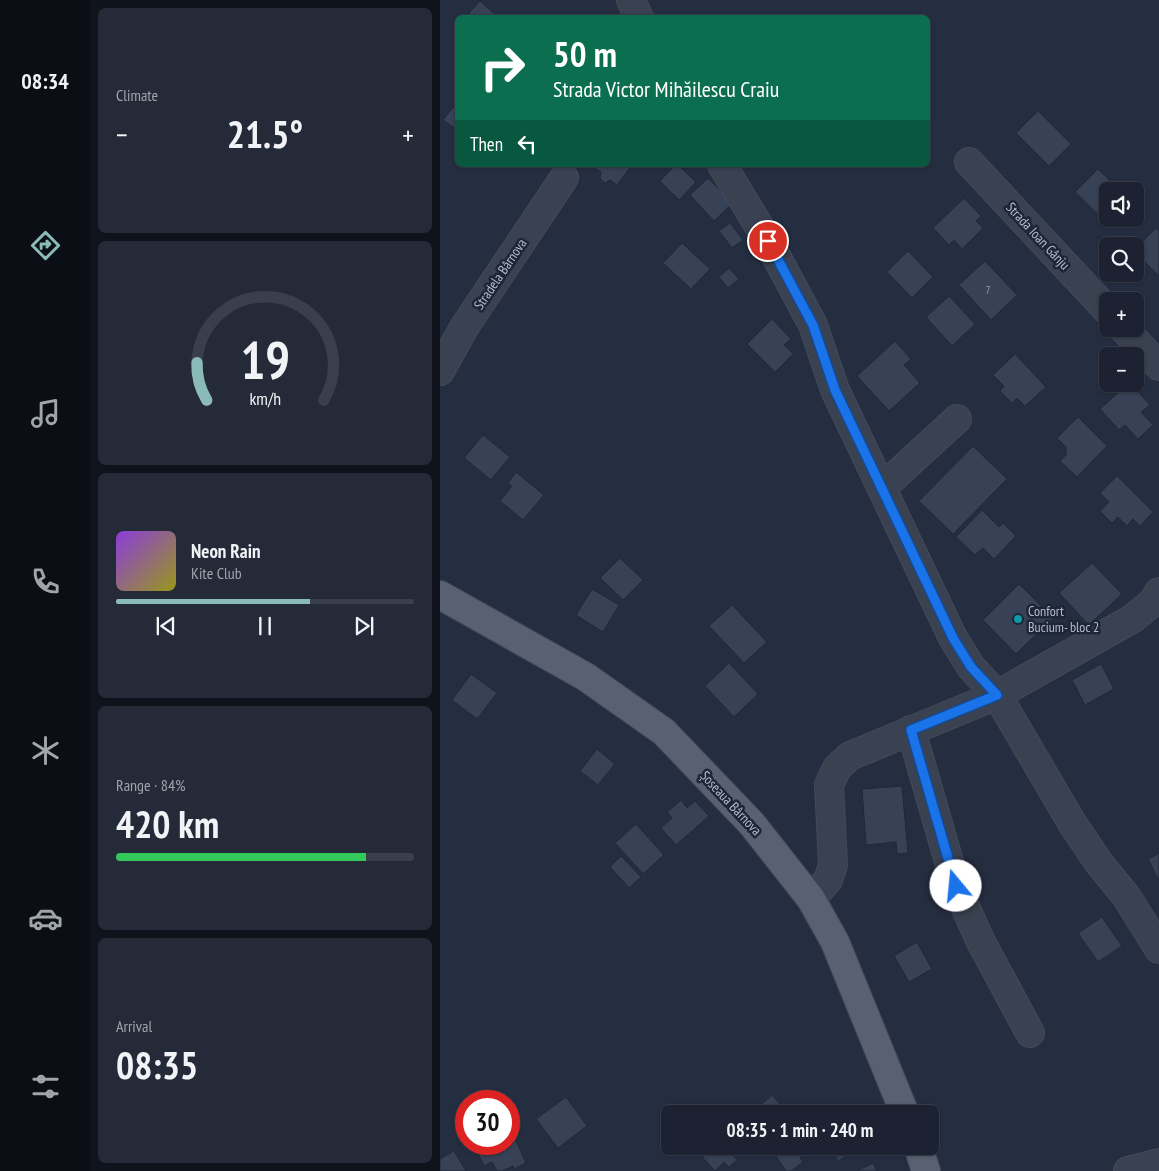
<!DOCTYPE html>
<html lang="en">
<head>
<meta charset="utf-8">
<style>
  body { margin:0; font-family:"PT Sans Narrow",sans-serif; background:#252a39; color:#f1f3f6; height:100vh; display:flex; flex-direction:column; font-size:19px; white-space:nowrap }
  * { box-sizing:border-box; margin:0 }
  p { font-size:16px; color:#a0a4ab }
  .icon { flex:none; width:28px; height:28px; fill:none; stroke:currentColor; stroke-width:2; stroke-linecap:round; stroke-linejoin:round }
  .map { position:relative; flex:1; overflow:hidden }
  .panel { display:flex; flex-direction:column; gap:8px; padding:8px; background:#0f131b; width:350px }
  .panel>* { flex:none }
  .guide { position:absolute; left:15px; top:15px; width:475px; height:152px; border-radius:8px; box-shadow:0 1px 4px #0004,0 0 0 1px #3a3f4d; background:#0b6e4f; color:#fff; overflow:hidden }
  .tools { position:absolute; left:659px; top:182px; display:grid; gap:10px }
  .tools a { display:grid; place-items:center; width:45px; height:45px; border-radius:8px; background:#1c2231; box-shadow:0 1px 4px #0004,0 0 0 1px #3a3f4d; font-size:25px }
  .speed { position:absolute; left:15px; top:1090px; display:flex; gap:10px; font-size:25px; font-weight:700; text-align:center }
  .speed>* { display:grid; place-content:center; width:65px; height:65px; border-radius:50%; background:#1c2231; box-shadow:0 1px 4px #0004,0 0 0 1px #3a3f4d; line-height:1 }
  .speed .limit { border:8px solid #d22; background:#fff; color:#111 }
  .pin { position:absolute; display:grid; place-items:center; width:42px; height:42px; color:#fff; margin:-21px; border:2px solid #fff; border-radius:50%; box-shadow:0 1px 5px #0007 }
  .me { position:absolute; width:55px; margin:-28px; rotate:343deg; stroke-linejoin:round; filter:drop-shadow(0 0 4px #0008) }
  .turn { display:flex; align-items:center; gap:18px; height:105px; padding:0 15px; font-size:22px }
  .turn .icon { width:65px; height:65px; stroke-width:2.5 }
  .turn b { display:block; font-size:35px; line-height:42px }
  .then { display:flex; align-items:center; height:48px; padding:0 15px; background:#0003; gap:10px; font-size:19px }
  .big { font-size:38px; font-weight:700; line-height:1.1 }
  .panel .widget { flex:1; display:flex; flex-direction:column; justify-content:center; gap:8px; min-width:0; padding:0 18px; border-radius:8px; background:#252a39 }
  .panel .dial { align-items:center; gap:0 }
  .dial svg { height:130px; overflow:visible; fill:none; stroke:#3a3f4d; stroke-width:7; stroke-linecap:round; text-anchor:middle }
  .dial text { fill:#f1f3f6; stroke:none }
  .song { display:flex; align-items:center; gap:15px }
  .cover { width:60px; height:60px; border-radius:8px; background:linear-gradient(135deg,hsl(270 70% 55%),hsl(60 70% 35%)) }
  .played { height:5px; border-radius:2px; background:linear-gradient(90deg,#8bbbb9 65%,#3a3f4d 65%) }
  .keys { display:flex; justify-content:space-around; direction:ltr }
  .heat { display:flex; justify-content:space-between; align-items:center; font-size:28px; direction:ltr }
  .charge { height:8px; border-radius:4px; background:linear-gradient(90deg,#34c759 84%,#3a3f4d 0) }
  .trip { position:absolute; left:221px; top:1105px; width:278px; height:50px; border-radius:8px; background:#1c2231; box-shadow:0 1px 4px #0004,0 0 0 1px #3a3f4d; font-weight:700; line-height:50px; text-align:center }
  main { display:flex; flex:1; min-height:0 }
  .tab-bar { display:flex; flex-direction:column; width:90px; justify-content:space-around; align-items:center; background:#0b0e14; color:#a0a4ab }
  .tab-bar .icon { width:35px; height:35px }
  .tab-bar .active { color:#8bbbb9 }
  .tab-bar b { font-size:22px; color:#f1f3f6 }
  .map>svg:first-child { display:block }
  .building { fill:#374257; stroke:#202838 }
  .lines { fill:none; stroke-linecap:round; stroke-linejoin:round }
  .minor-casing { stroke:#434a5a; stroke-width:30 }
  .major-casing { stroke:#434a5a; stroke-width:30 }
  .minor { stroke:#3a4151; stroke-width:28 }
  .major { stroke:#586071; stroke-width:28 }
  .route-casing { stroke:#114b97; stroke-width:12 }
  .route { stroke:#1a73e8; stroke-width:9 }
  .culture-dot { fill:#0f9aa8; stroke:#1e2636; stroke-width:2 }
  .labels { text-anchor:middle; stroke-width:5; stroke-linejoin:round; paint-order:stroke }
  .number-label { font-size:11px; fill:#949cac }
  .street-label { font-size:14px; fill:#b6bccb; stroke:#1e2636 }
  .poi-label { font-size:14px; fill:#b6bccb; stroke:#1e2636; text-anchor:start }
</style>
</head>
<body>
<main>
<nav class="tab-bar">
<b>08:34</b>
<svg class="icon active" aria-label="directions" viewBox="0 0 24 24"><path d="M12 3l9 9-9 9-9-9zM9 14v-3h6M13 9l2 2-2 2"/></svg>
<svg class="icon" aria-label="music" viewBox="0 0 24 24"><path d="M9 18V5l10-2v13"/><circle cx="6" cy="18" r="3"/><circle cx="16" cy="16" r="3"/></svg>
<svg class="icon" aria-label="phone" viewBox="0 0 24 24"><path d="M5 4h4l2 5-3 2q2 4 5 5l2-3 5 2v4C11 20 4 13 5 4z"/></svg>
<svg class="icon" aria-label="climate" viewBox="0 0 24 24"><path d="M12 3v18M4 7l16 10M4 17L20 7"/></svg>
<svg class="icon" aria-label="car" viewBox="0 0 24 24"><path d="M5 17H2v-5l4-1 3-4h7l3 4 3 1v5h-3M9 17h6M6 11h13"/><circle cx="7" cy="17" r="2"/><circle cx="17" cy="17" r="2"/></svg>
<svg class="icon" aria-label="filters" viewBox="0 0 24 24"><path d="M4 7h16M4 17h16"/><circle cx="9" cy="7" r="2"/><circle cx="15" cy="17" r="2"/></svg>
</nav>
<section class="panel">
<div class="widget"><p>Climate</p>
<div class="heat"><a>−</a><b class="big">21.5°</b><a>+</a></div>
</div>
<div class="widget dial"><svg viewBox="0 0 100 80">
<path d="M14 69A42 42 0 1 1 86 69"/>
<path d="M14 69A42 42 0 0 1 8 46" stroke="#8bbbb9"/>
<text x="50" y="56" font-size="32" font-weight="700">19</text>
<text x="50" y="72" font-size="11">km/h</text>
</svg></div>
<div class="widget">
<div class="song"><i class="cover"></i><div><b>Neon Rain</b><p>Kite Club</p></div></div>
<div class="played"></div>
<div class="keys"><svg class="icon" aria-label="previous" viewBox="0 0 24 24"><path d="M18 5L8 12l10 7zM5 5v14"/></svg><svg class="icon" aria-label="pause" viewBox="0 0 24 24"><path d="M8 5v14M16 5v14"/></svg><svg class="icon" aria-label="next" viewBox="0 0 24 24"><path d="M6 5l10 7-10 7zM19 5v14"/></svg></div>
</div>
<div class="widget"><p>Range · 84%</p><b class="big">420 km</b><div class="charge"></div></div>
<div class="widget"><p>Arrival</p><b class="big">08:35</b></div>
</section>
<div class="map">
<svg width="719" height="1171" viewBox="0 0 719 1171">
  <rect width="100%" height="100%" fill="#252e41"/>
  <!-- building -->
  <g class="building">
    <path d="M40,1L59,18H34L29,13Z"/>
    <path d="M14,106L18,108V130L3,120Z"/>
    <path d="M598,111L631,144L609,166L576,133Z"/>
    <path d="M156,165H192L177,185L170,180L165,183L160,179L161,172L154,168Z"/>
    <path d="M235,165H238L256,182L239,200L220,181Z"/>
    <path d="M658,169L680,191H668V219H676L669,225L635,192Z"/>
    <path d="M268,178L293,203L274,221L250,195Z"/>
    <path d="M524,198L541,216L536,221L543,228L522,249L514,240L509,245L493,228Z"/>
    <path d="M290,223L303,240L292,248L279,231Z"/>
    <path d="M716,228L719,231V276L695,252V249Z"/>
    <path d="M242,243L270,269L251,289L223,263Z"/>
    <path d="M468,251L493,277L472,298L447,272Z"/>
    <path d="M545,261L577,295L551,320L519,285Z"/>
    <path d="M289,268L299,279L288,288L279,277Z"/>
    <path d="M509,296L535,324L512,346L486,317Z"/>
    <path d="M332,319L351,339L344,345L353,354L335,372L307,344Z"/>
    <path d="M455,341L471,359L464,365L480,383L449,411L417,376Z"/>
    <path d="M575,354L606,387L585,406L577,398L572,403L560,391L564,386L553,375Z"/>
    <path d="M688,384H691L710,405L701,412L713,425L698,439L685,425L679,430L660,409Z"/>
    <path d="M638,417L667,446L637,477L620,461L626,455V447L617,438Z"/>
    <path d="M43,435L70,457L51,480L24,458Z"/>
    <path d="M533,446L567,479L513,534L479,501Z"/>
    <path d="M76,472L104,495L83,520L60,501L72,486L68,483Z"/>
    <path d="M677,476L713,512L700,526L693,519L687,526L678,517L672,523L660,511L669,502L660,493Z"/>
    <path d="M542,510L559,527L563,523L576,536L554,559L543,548L535,555L516,537Z"/>
    <path d="M180,558L203,580L183,600L160,578Z"/>
    <path d="M652,563L682,594L649,625L619,593Z"/>
    <path d="M579,584L613,618L576,654L543,620Z"/>
    <path d="M152,589L179,605L163,632L136,615Z"/>
    <path d="M292,605L327,642L304,663L269,626Z"/>
    <path d="M289,663L318,694L294,717L265,686Z"/>
    <path d="M661,664L674,689L645,705L632,680Z"/>
    <path d="M31,674L57,693L37,719L12,700Z"/>
    <path d="M157,749L175,764L158,785L140,771Z"/>
    <path d="M462,786L468,853L457,854L456,842L426,845L422,789Z"/>
    <path d="M241,800L247,808L255,801L269,816L236,845L221,828L232,818L227,812Z"/>
    <path d="M196,824L224,855L203,874L175,843Z"/>
    <path d="M719,853V881L708,859Z"/>
    <path d="M181,856L201,877L189,888L170,867Z"/>
    <path d="M662,917L682,946L658,962L638,933Z"/>
    <path d="M477,942L492,969L469,982L454,956Z"/>
    <path d="M332,1095L347,1112L311,1114Z"/>
    <path d="M126,1097L147,1126L118,1148L96,1119Z"/>
    <path d="M69,1125L86,1163L74,1169L73,1166L62,1171H57L52,1162L44,1166L34,1145L69,1144Z"/>
    <path d="M274,1146H303L293,1155L297,1160L289,1167L284,1162L275,1171L262,1157Z"/>
    <path d="M342,1146H376L360,1158L363,1162L351,1171H346L333,1152Z"/>
    <path d="M390,1146H425L398,1161Z"/>
    <path d="M14,1151L26,1171H0V1159Z"/>
    <path d="M433,1163L437,1171H417Z"/>
  </g>
  <g class="lines">
    <defs>
      <g id="minor">
        <path d="M191,0L199,18"/>
        <path d="M529,162L668,311"/>
        <path d="M282,165L328,241L373,325L395,390L513,638L531,667L557,695L632,823L659,863L686,896L719,949"/>
        <path d="M684,329L719,366"/>
        <path d="M0,371L25,326L124,178"/>
        <path d="M443,487L517,419"/>
        <path d="M471,730L516,886L540,940L590,1033"/>
        <path d="M371,899L388,880L393,865L389,785L397,768L410,756L557,695L692,619L713,602L719,592"/>
        <path d="M688,1171L719,1163"/>
      </g>
      <g id="major">
        <path d="M0,595L146,677L224,732L312,824L371,899L395,942L465,1114"/>
        <path d="M478,1146L486,1171"/>
      </g>
    </defs>
    <!-- minor casing -->
    <use href="#minor" class="minor-casing"/>
    <!-- major casing -->
    <use href="#major" class="major-casing"/>
    <!-- minor -->
    <use href="#minor" class="minor"/>
    <!-- major -->
    <use href="#major" class="major"/>
  </g>
  <g class="lines">
    <defs>
      <path id="route" d="M328,241L373,325L395,390L513,638L531,667L557,695L471,730L516,886"/>
    </defs>
    <!-- route casing -->
    <use href="#route" class="route-casing"/>
    <!-- route -->
    <use href="#route" class="route"/>
  </g>
  <!-- markers -->
  <circle class="culture-dot" cx="578" cy="619" r="5"/>
  <g class="labels">
    <!-- number labels -->
    <g class="number-label">
      <text x="548" y="294">7</text>
    </g>
    <!-- street labels -->
    <g class="street-label">
      <text transform="translate(598 236) rotate(47)" y="5">Strada Ioan Gânju</text>
      <text transform="translate(60 274) rotate(-56)" y="5">Stradela Bârnova</text>
      <text transform="translate(291 803) rotate(47)" y="5">Șoseaua Bârnova</text>
    </g>
    <!-- poi labels -->
    <g class="poi-label">
      <text x="588" y="616">Confort<tspan x="588" dy="16">Bucium- bloc 2</tspan></text>
    </g>
  </g>
</svg>
<div class="tools">
<a><svg class="icon" aria-label="sound" viewBox="0 0 24 24"><path d="M4 9h4l5-4v14l-5-4H4zM17 9q2 3 0 6"/></svg></a>
<a><svg class="icon" aria-label="search" viewBox="0 0 24 24"><circle cx="10" cy="10" r="6"/><path d="M15 15l6 6"/></svg></a>
<a>+</a>
<a>−</a>
</div>
<div class="speed"><div class="limit">30</div></div>
<div class="pin" style="left:328px;top:241px;background:#d93025"><svg class="icon" aria-label="arrive" viewBox="0 0 24 24"><path d="M6 21V4h12l-3 4 3 4H6"/></svg></div>
<svg class="me" style="left:516px;top:886px" viewBox="-20 -20 40 40"><circle r="19" fill="#fff"/><path d="M0-13L10 11 0 6-10 11z" fill="#1a73e8"/></svg>
<div class="trip">08:35 · 1 min · 240 m</div>
<div class="guide">
<div class="turn"><svg class="icon" aria-label="right" viewBox="0 0 24 24"><path d="M7 20v-9h11M14 6l5 5-5 5"/></svg><div><b>50 m</b>Strada Victor Mihăilescu Craiu</div></div>
<div class="then">Then<svg class="icon" aria-label="left" viewBox="0 0 24 24"><path d="M17 20v-9H6M10 6l-5 5 5 5"/></svg></div>
</div>
</div>
</main>
</body>
</html>
